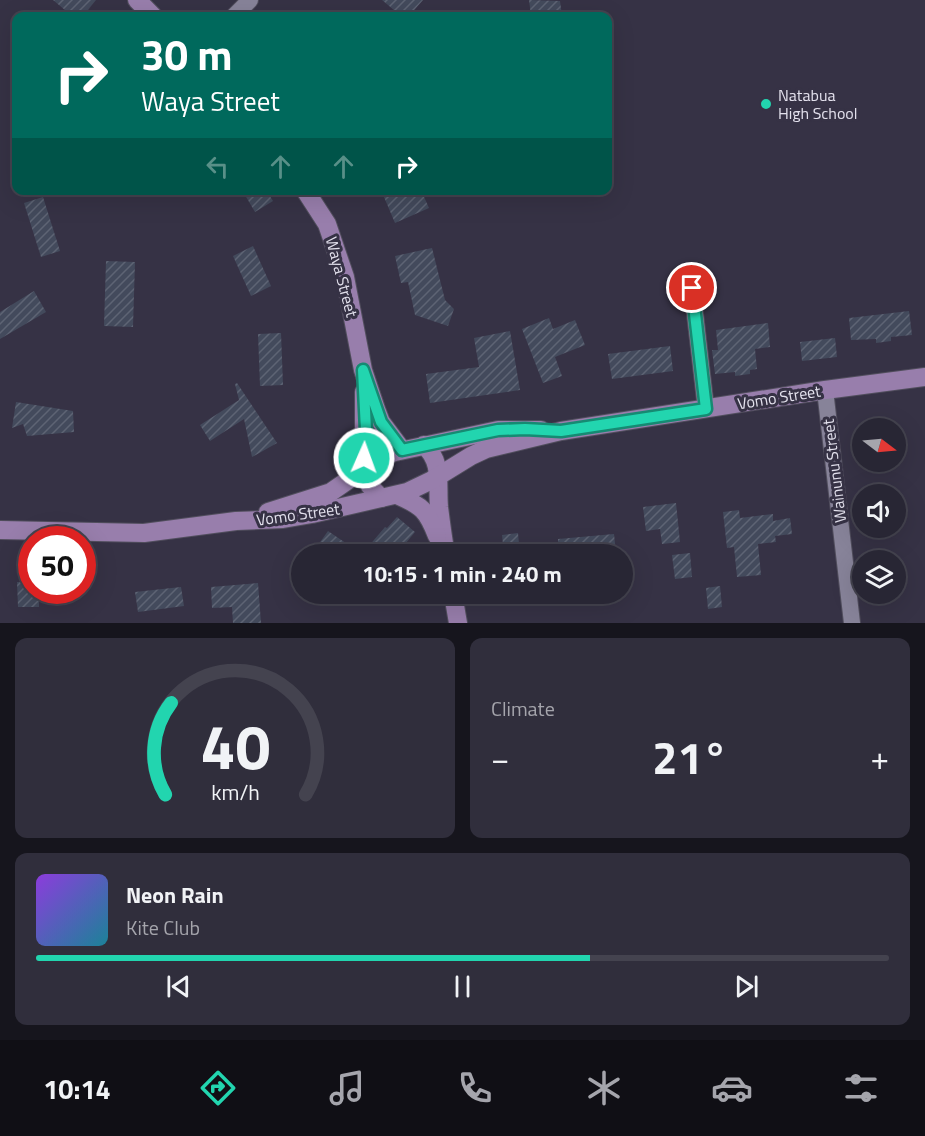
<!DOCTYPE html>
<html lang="en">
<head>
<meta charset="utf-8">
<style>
  body { margin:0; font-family:"Titillium Web",sans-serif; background:#302e3c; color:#f1f3f6; height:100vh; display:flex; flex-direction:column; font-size:22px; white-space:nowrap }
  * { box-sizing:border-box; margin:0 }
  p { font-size:20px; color:#a5a5ac }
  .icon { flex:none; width:33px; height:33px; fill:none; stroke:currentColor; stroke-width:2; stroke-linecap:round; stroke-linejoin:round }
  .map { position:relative; height:623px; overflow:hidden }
  .panel { display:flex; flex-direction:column; gap:15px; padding:15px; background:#16151d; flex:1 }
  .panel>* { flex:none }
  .banner { position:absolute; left:12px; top:12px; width:600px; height:183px; border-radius:12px; box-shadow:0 6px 24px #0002,0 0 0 2px #44434f; background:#00695c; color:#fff; overflow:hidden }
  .needle { width:39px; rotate:106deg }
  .controls { position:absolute; left:852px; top:418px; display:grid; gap:12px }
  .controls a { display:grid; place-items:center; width:54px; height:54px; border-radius:50%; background:#282634; box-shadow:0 6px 24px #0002,0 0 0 2px #44434f; font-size:30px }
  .speed { position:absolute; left:18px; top:526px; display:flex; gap:12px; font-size:30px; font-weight:700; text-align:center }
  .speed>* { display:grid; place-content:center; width:78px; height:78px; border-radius:50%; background:#282634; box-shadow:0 6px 24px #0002,0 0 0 2px #44434f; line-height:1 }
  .speed .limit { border:9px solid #d22; background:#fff; color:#111 }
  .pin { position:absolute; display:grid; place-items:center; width:51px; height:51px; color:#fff; margin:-26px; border:3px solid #fff; border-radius:50%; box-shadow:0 2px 6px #0007 }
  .me { position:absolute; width:66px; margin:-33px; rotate:2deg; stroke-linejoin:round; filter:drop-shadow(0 0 4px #0008) }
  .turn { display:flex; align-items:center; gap:21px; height:126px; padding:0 30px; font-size:27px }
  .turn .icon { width:78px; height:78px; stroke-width:2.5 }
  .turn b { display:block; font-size:42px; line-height:51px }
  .lanes { display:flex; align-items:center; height:57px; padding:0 30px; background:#0003; justify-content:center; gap:30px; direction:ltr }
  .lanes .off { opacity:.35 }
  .big { font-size:45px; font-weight:700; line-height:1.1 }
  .panel .tile { flex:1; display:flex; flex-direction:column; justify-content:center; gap:9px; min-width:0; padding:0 21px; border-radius:12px; background:#302e3c }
  .panel .dial { align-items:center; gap:0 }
  .dial svg { height:156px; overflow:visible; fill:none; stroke:#44434f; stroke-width:7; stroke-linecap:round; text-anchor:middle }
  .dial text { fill:#f1f3f6; stroke:none }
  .song { display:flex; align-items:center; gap:18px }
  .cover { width:72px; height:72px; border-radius:9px; background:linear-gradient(135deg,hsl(270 70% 55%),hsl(190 70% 35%)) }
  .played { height:6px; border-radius:3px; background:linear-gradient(90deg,#22d5af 65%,#44434f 65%) }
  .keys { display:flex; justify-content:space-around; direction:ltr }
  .heat { display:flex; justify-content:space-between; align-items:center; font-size:33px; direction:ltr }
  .panel .tiles { flex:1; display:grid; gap:15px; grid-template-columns:1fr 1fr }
  .tile:last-child { grid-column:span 2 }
  .trip { position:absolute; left:291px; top:544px; width:342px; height:60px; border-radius:30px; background:#282634; box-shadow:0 6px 24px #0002,0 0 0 2px #44434f; font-weight:700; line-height:60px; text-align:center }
  .menu { display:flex; height:96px; justify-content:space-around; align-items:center; background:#100f15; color:#a5a5ac }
  .menu .icon { width:42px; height:42px }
  .menu .active { color:#22d5af }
  .menu b { font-size:27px; color:#f1f3f6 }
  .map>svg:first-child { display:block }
  .building { fill:url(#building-hatch) }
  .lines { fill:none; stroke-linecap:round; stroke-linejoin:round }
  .street-casing { stroke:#514e5d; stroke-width:18 }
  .secondary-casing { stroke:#514e5d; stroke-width:20 }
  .street { stroke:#878399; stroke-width:16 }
  .secondary { stroke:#987eac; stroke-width:18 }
  .route-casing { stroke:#168a72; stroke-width:15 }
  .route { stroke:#22d5af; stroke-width:10 }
  .poi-dot { fill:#22d5af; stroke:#363245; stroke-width:2 }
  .labels { text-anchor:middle; stroke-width:6; stroke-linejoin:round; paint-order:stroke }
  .poi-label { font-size:16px; fill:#e3e1ed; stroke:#363245; text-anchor:start }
  .street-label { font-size:16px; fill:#e3e1ed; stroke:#363245 }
</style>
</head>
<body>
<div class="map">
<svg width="925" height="623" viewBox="0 0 925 623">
  <defs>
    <pattern id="building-hatch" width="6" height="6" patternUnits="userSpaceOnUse" patternTransform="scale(1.5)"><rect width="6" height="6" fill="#434a5c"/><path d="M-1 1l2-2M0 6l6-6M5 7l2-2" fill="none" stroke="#5e6474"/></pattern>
  </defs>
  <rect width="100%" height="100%" fill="#363245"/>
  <!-- building -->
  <g class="building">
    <path d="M53,0H96L83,16H72Z"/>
    <path d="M382,0H423L409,16H401Z"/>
    <path d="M529,0L560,1L562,16H531Z"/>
    <path d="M242,190H266L273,201L255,212Z"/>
    <path d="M381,190H421L429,208L395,223Z"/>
    <path d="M43,197L60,251L41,257L24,203Z"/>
    <path d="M253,246L271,286L251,296L233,256Z"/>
    <path d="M432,248L445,300L454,309L448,326L415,315L408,282L401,283L395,256Z"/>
    <path d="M106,261L135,262L133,327L104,326Z"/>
    <path d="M34,291L46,312L0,339V312Z"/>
    <path d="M909,311L912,335L891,337V341L876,343V339L851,340L849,318Z"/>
    <path d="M549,318L553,329L575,320L585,345L555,357L562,376L543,383L522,329Z"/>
    <path d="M768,323L770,347L755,349L757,369L750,370V374L735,376V372L715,374L712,350H718L716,330Z"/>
    <path d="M510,331L520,390L430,403L426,374L479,367L474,338Z"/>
    <path d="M281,333L283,385L260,386L258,334Z"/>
    <path d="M835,338L837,357L802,361L800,342Z"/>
    <path d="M670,346L673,371L612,379L608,354Z"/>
    <path d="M237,383L277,443L252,457L244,419L210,441L200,425L239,400L235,384Z"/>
    <path d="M16,402L73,411L74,432L27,436L23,424L12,428Z"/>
    <path d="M676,503L680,542L662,544L660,529L646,531L643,507Z"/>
    <path d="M739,510L740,518L773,514V521L790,518L792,534L775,536L776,542L758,544L761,575L737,577L734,547L727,548L723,512Z"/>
    <path d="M397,517L415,532L396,555H315L322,547L318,545L328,531L362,554L385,527L387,528Z"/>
    <path d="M518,533L520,555H504L502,535Z"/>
    <path d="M614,534L616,553L521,555L520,545L558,542V539Z"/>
    <path d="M690,553L692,577L675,579L672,555Z"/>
    <path d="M17,582H32V591H39V607H18Z"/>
    <path d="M258,583L261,623H233L232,607L212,608L211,587Z"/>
    <path d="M720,586L722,607L708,609L706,588Z"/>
    <path d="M181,587L184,606L138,612L135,592Z"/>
  </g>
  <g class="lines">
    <defs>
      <g id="street">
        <path d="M234,16L250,0"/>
        <path d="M692,288L706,409"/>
        <path d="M825,390L852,623"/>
      </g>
      <g id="secondary">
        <path d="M137,0L153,16"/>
        <path d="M305,190L327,224L345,277L363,370L376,409L381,422L402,450"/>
        <path d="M364,392V470L370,486L381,498"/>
        <path d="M424,445C443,462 437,484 439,507C441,523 443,539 446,555"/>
        <path d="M397,495C422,506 427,510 437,536"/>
        <path d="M268,512L331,492L380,458L395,452L498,430H541"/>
        <path d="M0,530L144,533L236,521L283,519L312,514L407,492L432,480L471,456L486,449L561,431L825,390L925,377"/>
        <path d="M453,594L458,623"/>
      </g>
    </defs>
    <!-- street casing -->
    <use href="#street" class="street-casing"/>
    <!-- secondary casing -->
    <use href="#secondary" class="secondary-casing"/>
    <!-- street -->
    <use href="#street" class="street"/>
    <!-- secondary -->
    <use href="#secondary" class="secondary"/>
  </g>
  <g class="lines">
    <defs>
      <path id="route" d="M364,458L366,430L363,370L381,422L402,450L498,430L525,429L561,431L706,409L692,288"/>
    </defs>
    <!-- route casing -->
    <use href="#route" class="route-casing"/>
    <!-- route -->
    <use href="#route" class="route"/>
  </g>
  <!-- markers -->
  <circle class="poi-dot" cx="766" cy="104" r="6"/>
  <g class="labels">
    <!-- poi labels -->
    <g class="poi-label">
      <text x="778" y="101">Natabua<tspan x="778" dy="18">High School</tspan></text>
    </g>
    <!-- street labels -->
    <g class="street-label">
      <text transform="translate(342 277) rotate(75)" y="6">Waya Street</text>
      <text transform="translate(779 397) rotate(-9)" y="6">Vomo Street</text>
      <text transform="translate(834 471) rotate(-97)" y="6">Wainunu Street</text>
      <text transform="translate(298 514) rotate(-8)" y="6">Vomo Street</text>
    </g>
  </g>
</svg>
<div class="controls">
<a><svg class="needle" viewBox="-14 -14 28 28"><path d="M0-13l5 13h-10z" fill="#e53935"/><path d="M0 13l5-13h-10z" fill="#a5a5ac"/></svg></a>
<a><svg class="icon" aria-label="sound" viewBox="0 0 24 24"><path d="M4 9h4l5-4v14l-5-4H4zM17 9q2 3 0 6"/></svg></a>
<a><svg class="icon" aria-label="layers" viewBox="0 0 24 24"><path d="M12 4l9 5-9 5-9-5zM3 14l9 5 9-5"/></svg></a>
</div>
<div class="speed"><div class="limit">50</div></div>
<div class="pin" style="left:692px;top:288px;background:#d93025"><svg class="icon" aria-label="arrive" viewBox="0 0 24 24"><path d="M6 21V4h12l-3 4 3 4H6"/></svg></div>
<svg class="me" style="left:364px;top:458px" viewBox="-20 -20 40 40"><circle r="17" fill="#22d5af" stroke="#fff" stroke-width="3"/><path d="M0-11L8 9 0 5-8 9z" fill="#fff"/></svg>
<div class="trip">10:15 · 1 min · 240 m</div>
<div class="banner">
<div class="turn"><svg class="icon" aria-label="right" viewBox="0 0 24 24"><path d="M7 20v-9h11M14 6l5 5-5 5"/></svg><div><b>30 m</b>Waya Street</div></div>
<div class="lanes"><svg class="icon off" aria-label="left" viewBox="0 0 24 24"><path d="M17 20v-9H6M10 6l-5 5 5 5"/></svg><svg class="icon off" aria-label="ahead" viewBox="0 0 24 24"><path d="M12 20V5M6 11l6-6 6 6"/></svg><svg class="icon off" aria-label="ahead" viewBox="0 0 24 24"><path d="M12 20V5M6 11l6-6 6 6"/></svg><svg class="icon" aria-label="right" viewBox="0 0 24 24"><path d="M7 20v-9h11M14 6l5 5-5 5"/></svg></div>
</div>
</div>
<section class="panel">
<div class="tiles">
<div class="tile dial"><svg viewBox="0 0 100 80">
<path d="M14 69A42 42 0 1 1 86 69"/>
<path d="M14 69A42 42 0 0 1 17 22" stroke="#22d5af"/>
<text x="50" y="56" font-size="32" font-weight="700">40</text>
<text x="50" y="72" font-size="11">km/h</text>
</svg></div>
<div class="tile"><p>Climate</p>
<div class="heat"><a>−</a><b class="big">21°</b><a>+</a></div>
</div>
<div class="tile">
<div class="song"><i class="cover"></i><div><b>Neon Rain</b><p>Kite Club</p></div></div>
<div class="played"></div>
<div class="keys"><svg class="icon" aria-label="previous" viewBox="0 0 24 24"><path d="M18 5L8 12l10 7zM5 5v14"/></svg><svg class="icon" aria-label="pause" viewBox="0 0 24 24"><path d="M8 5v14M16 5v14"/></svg><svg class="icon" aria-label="next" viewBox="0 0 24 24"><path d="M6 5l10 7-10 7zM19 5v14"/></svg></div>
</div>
</div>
</section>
<nav class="menu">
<b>10:14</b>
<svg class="icon active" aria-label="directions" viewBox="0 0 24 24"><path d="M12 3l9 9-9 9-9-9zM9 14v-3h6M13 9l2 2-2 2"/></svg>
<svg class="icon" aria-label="music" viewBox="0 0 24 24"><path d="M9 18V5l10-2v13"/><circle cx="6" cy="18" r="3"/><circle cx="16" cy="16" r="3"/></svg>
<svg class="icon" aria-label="phone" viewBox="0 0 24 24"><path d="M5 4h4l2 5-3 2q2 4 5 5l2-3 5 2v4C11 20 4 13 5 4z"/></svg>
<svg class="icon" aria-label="climate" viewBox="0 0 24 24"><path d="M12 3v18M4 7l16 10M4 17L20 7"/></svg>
<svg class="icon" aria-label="car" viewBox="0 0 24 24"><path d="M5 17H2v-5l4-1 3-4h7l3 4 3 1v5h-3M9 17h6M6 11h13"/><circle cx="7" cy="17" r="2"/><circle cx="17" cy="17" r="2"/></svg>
<svg class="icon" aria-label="filters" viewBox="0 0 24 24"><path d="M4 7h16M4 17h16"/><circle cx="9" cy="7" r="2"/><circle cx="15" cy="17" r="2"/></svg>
</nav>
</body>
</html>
